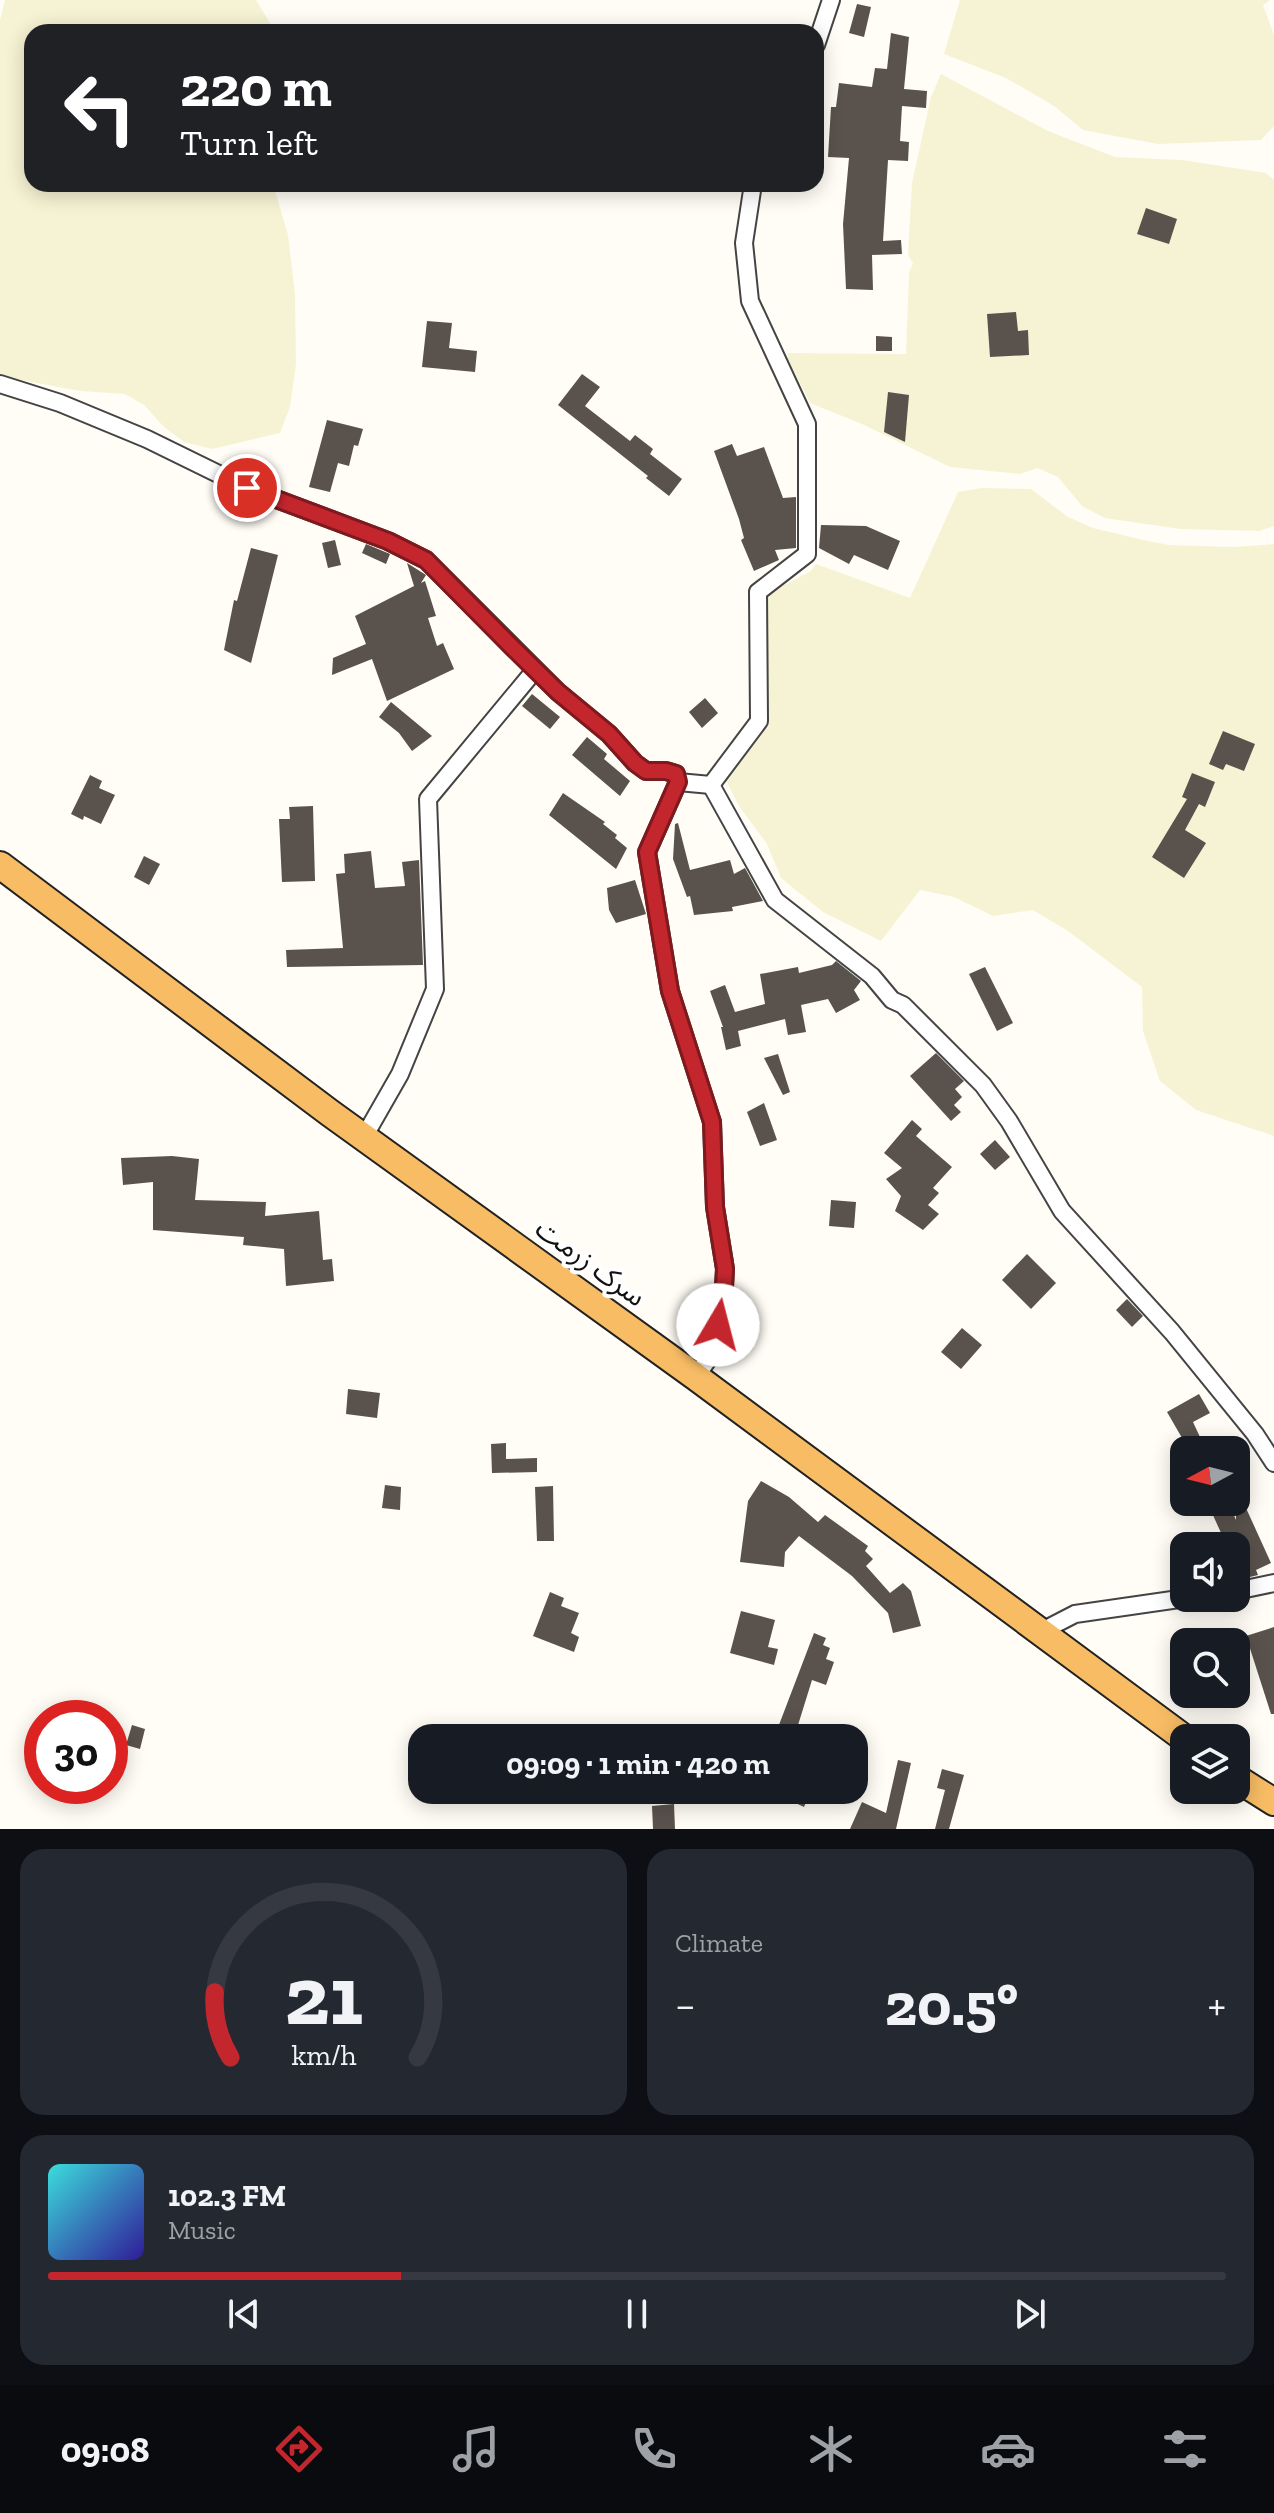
<!DOCTYPE html>
<html lang="en">
<head>
<meta charset="utf-8">
<style>
  body { margin:0; font-family:"Zilla Slab","Noto Sans Arabic",serif; background:#242831; color:#f1f3f6; height:100vh; display:flex; flex-direction:column; font-size:30px; white-space:nowrap }
  * { box-sizing:border-box; margin:0 }
  p { font-size:26px; color:#9ea1a6 }
  .icon { flex:none; width:44px; height:44px; fill:none; stroke:currentColor; stroke-width:2; stroke-linecap:round; stroke-linejoin:round }
  .map { position:relative; height:1829px; overflow:hidden }
  .side { display:flex; flex-direction:column; gap:20px; padding:20px; background:#0d0f14; flex:1 }
  .side>* { flex:none }
  .top-card { position:absolute; left:24px; top:24px; width:800px; height:168px; border-radius:24px; box-shadow:0 4px 20px #0003; background:#202124; color:#fff; overflow:hidden }
  .needle { width:52px; rotate:263deg }
  .buttons { position:absolute; left:1170px; top:1436px; display:grid; gap:16px }
  .buttons a { display:grid; place-items:center; width:80px; height:80px; border-radius:16px; background:#171b24; box-shadow:0 4px 20px #0003; font-size:40px }
  .speed { position:absolute; left:24px; top:1700px; display:flex; gap:16px; font-size:40px; font-weight:700; text-align:center }
  .speed>* { display:grid; place-content:center; width:104px; height:104px; border-radius:50%; background:#171b24; box-shadow:0 4px 20px #0003; line-height:1 }
  .speed .limit { border:12px solid #d22; background:#fff; color:#111 }
  .pin { position:absolute; display:grid; place-items:center; width:68px; height:68px; color:#fff; margin:-34px; border:4px solid #fff; border-radius:50%; box-shadow:0 2px 8px #0007 }
  .me { position:absolute; width:88px; margin:-44px; rotate:8deg; stroke-linejoin:round; filter:drop-shadow(0 0 6px #0008) }
  .turn { display:flex; align-items:center; gap:28px; height:168px; padding:0 24px; font-size:36px }
  .turn .icon { width:104px; height:104px; stroke-width:2.5 }
  .turn b { display:block; font-size:56px; line-height:68px }
  .big { font-size:60px; font-weight:700; line-height:1.1 }
  .side .tile { flex:1; display:flex; flex-direction:column; justify-content:center; gap:12px; min-width:0; padding:0 28px; border-radius:24px; background:#242831 }
  .side .dial { align-items:center; gap:0 }
  .dial svg { height:208px; overflow:visible; fill:none; stroke:#363941; stroke-width:7; stroke-linecap:round; text-anchor:middle }
  .dial text { fill:#f1f3f6; stroke:none }
  .song { display:flex; align-items:center; gap:24px }
  .cover { width:96px; height:96px; border-radius:12px; background:linear-gradient(135deg,hsl(180 70% 55%),hsl(250 70% 35%)) }
  .played { height:8px; border-radius:4px; background:linear-gradient(90deg,#c4262e 30%,#363941 30%) }
  .keys { display:flex; justify-content:space-around; direction:ltr }
  .heat { display:flex; justify-content:space-between; align-items:center; font-size:44px; direction:ltr }
  .side .tiles { flex:1; display:grid; gap:20px; grid-template-columns:1fr 1fr }
  .tile:last-child { grid-column:span 2 }
  .trip { position:absolute; left:408px; top:1724px; width:460px; height:80px; border-radius:24px; background:#171b24; box-shadow:0 4px 20px #0003; font-weight:700; line-height:80px; text-align:center }
  .tabs { display:flex; height:128px; justify-content:space-around; align-items:center; background:#090b0e; color:#9ea1a6 }
  .tabs .icon { width:56px; height:56px }
  .tabs .current { color:#c4262e }
  .tabs b { font-size:36px; color:#f1f3f6 }
  .map>svg:first-child { display:block }
  .farmland { fill:#f6f3d4 }
  .building { fill:#5a524d }
  .lines { fill:none; stroke-linecap:round; stroke-linejoin:round }
  .minor-casing { stroke:#444; stroke-width:20 }
  .trunk-casing { stroke:#222; stroke-width:30 }
  .minor { stroke:#fff; stroke-width:16 }
  .trunk { stroke:#f7bc64; stroke-width:26 }
  .route-casing { stroke:#7f191e; stroke-width:20 }
  .route { stroke:#c4262e; stroke-width:14 }
  .labels { text-anchor:middle; stroke-width:8; stroke-linejoin:round; paint-order:stroke }
  .street-label { font-size:28px; fill:#111; stroke:#fff }
</style>
</head>
<body>
<div class="map">
<svg width="1274" height="1829" viewBox="0 0 1274 1829">
  <rect width="100%" height="100%" fill="#fffdf5"/>
  <!-- farmland -->
  <g class="farmland">
    <path d="M5,0H256L270,23L272,32H32V184H273L288,235L295,294L296,364L290,407L280,433L212,449L184,442L164,427L144,405L125,394L80,391L0,376V20Z"/>
    <path d="M960,0H1270L1263,5L1274,35V126L1261,140L1158,144L1083,130L1054,106L1006,78L944,54Z"/>
    <path d="M941,74L1048,131L1115,157L1182,160L1266,173L1274,180V526L1259,531L1180,529L1105,518L1082,506L1058,477L1037,468L1020,474L950,467L862,424L810,403L788,359V353L906,354L909,273L913,263L908,255L912,183L931,97Z"/>
    <path d="M982,488L1031,489L1068,517L1093,528L1143,540L1169,545L1234,547L1274,544V1136L1196,1110L1160,1081L1143,1031L1142,987L1068,931L1033,910L993,916L954,897L920,890L881,941L823,912L781,878L767,844L739,806L725,778L764,726L754,601L811,571L816,564L910,598L958,492Z"/>
  </g>
  <!-- building -->
  <g class="building">
    <path d="M857,4L871,7L864,37L849,33Z"/>
    <path d="M891,33L909,37L904,89L927,91L926,108L902,106L900,141L909,142L908,161L888,160L883,241L901,240L902,254L872,255L873,290L846,289L843,224L849,158L828,157L831,107H836L839,83L872,87L875,68L887,69Z"/>
    <path d="M1146,208L1177,219L1169,244L1137,234Z"/>
    <path d="M1016,312L1018,331L1028,330L1029,355L990,357L987,314Z"/>
    <path d="M427,321L452,323L449,348L477,351L475,372L422,367Z"/>
    <path d="M876,336L892,337V351H876Z"/>
    <path d="M582,374L600,387L585,406L630,441L635,435L653,449L650,454L682,479L669,496L646,478L648,476L558,405Z"/>
    <path d="M888,392L909,395L905,442L884,432Z"/>
    <path d="M327,420L363,429L358,446L354,445L349,466L338,463L330,492L309,487Z"/>
    <path d="M732,444L737,456L764,447L783,498L796,497V548L775,550L779,560L754,571L741,540L744,538L739,519L714,451Z"/>
    <path d="M821,525L866,526L900,541L888,570L854,555L849,564L819,548Z"/>
    <path d="M335,540L341,565L328,568L322,543Z"/>
    <path d="M366,544L390,554L386,564L362,553Z"/>
    <path d="M251,548L278,555L251,663L224,650L234,600L237,601Z"/>
    <path d="M407,563L426,575L421,583L425,581L436,616L428,618L437,646L443,643L454,669L387,701L372,659L332,675L333,658L366,644L355,616L414,586Z"/>
    <path d="M532,694L560,717L550,729L522,706Z"/>
    <path d="M705,698L718,713L702,728L689,712Z"/>
    <path d="M391,702L432,736L412,751L399,733L379,717Z"/>
    <path d="M1223,731L1255,744L1244,771L1226,764L1223,770L1209,764Z"/>
    <path d="M587,737L607,754L604,759L630,781L620,796L572,755Z"/>
    <path d="M1192,773L1215,782L1205,807L1199,804L1185,830L1206,843L1184,878L1152,857L1187,799L1182,797Z"/>
    <path d="M90,775L102,781L99,788L115,795L101,824L84,816L83,820L71,814Z"/>
    <path d="M563,793L605,822L603,824L617,835L615,838L627,848L616,869L549,815Z"/>
    <path d="M313,806L315,881L282,882L279,819H290L289,807Z"/>
    <path d="M678,823L690,870L730,860L734,874L745,868L763,901L732,907L733,911L694,915L690,896L687,897L673,859L675,824Z"/>
    <path d="M371,851L375,888L405,886L402,862L419,860L423,965L287,967L286,950L343,948L336,874L345,873L344,854Z"/>
    <path d="M144,856L160,864L149,885L134,877Z"/>
    <path d="M635,880L646,914L616,923L609,910L607,888Z"/>
    <path d="M836,961L861,981L854,990L860,1000L836,1013L828,999L801,1005L806,1032L788,1035L785,1019L738,1031L741,1046L726,1050L721,1027H723L710,991L725,985L735,1012L765,1004L760,974L798,967L799,973L832,965Z"/>
    <path d="M985,967L1013,1023L997,1031L969,974Z"/>
    <path d="M936,1053L964,1081L955,1089L962,1097L954,1105L961,1112L951,1121L910,1076Z"/>
    <path d="M778,1054L790,1092L783,1095L764,1058Z"/>
    <path d="M764,1103L777,1140L760,1146L747,1112Z"/>
    <path d="M912,1120L922,1129L916,1136L952,1167L933,1188L939,1193L928,1205L939,1214L923,1230L895,1211L901,1196L886,1179L902,1168L884,1153Z"/>
    <path d="M995,1140L1010,1157L995,1170L980,1154Z"/>
    <path d="M172,1156L199,1159L195,1200L266,1202L265,1216L319,1211L323,1260L332,1259L334,1281L286,1286L284,1249L243,1245L244,1237L153,1230V1182L123,1185L121,1158Z"/>
    <path d="M831,1200L856,1202L854,1228L829,1226Z"/>
    <path d="M1027,1254L1056,1283L1031,1309L1002,1280Z"/>
    <path d="M1127,1299L1143,1316L1132,1327L1116,1310Z"/>
    <path d="M962,1328L982,1345L961,1369L941,1352Z"/>
    <path d="M348,1389L380,1393L377,1418L346,1414Z"/>
    <path d="M1199,1394L1210,1413L1193,1422L1206,1450H1189L1167,1412Z"/>
    <path d="M506,1443V1459L537,1458V1472L492,1473L491,1444Z"/>
    <path d="M761,1481L789,1497L818,1522L825,1515L868,1546L865,1551L873,1559L866,1566L890,1593L903,1583L911,1591L921,1626L893,1633L888,1613L852,1576L799,1536L785,1552L784,1567L740,1562L748,1501Z"/>
    <path d="M385,1485L401,1487L400,1510L382,1508Z"/>
    <path d="M553,1486L554,1541H537L535,1487Z"/>
    <path d="M1236,1486L1271,1563L1256,1570L1258,1575L1242,1579L1236,1566V1546H1227L1207,1502H1228L1236,1520Z"/>
    <path d="M550,1592L564,1598L561,1606L579,1613L571,1633L579,1637L574,1652L533,1636Z"/>
    <path d="M741,1611L775,1620L768,1647L778,1649L774,1665L730,1653Z"/>
    <path d="M1274,1627V1714H1271L1246,1636Z"/>
    <path d="M814,1633L826,1638L823,1645L830,1648L826,1659L834,1662L826,1685L812,1680L794,1738H774Z"/>
    <path d="M132,1725L145,1729L140,1749L126,1745Z"/>
    <path d="M898,1760L911,1763L896,1829H850L862,1802L886,1813Z"/>
    <path d="M942,1769L964,1775L949,1829H935L945,1790L937,1788Z"/>
    <path d="M768,1790H811L804,1807Z"/>
    <path d="M674,1804L675,1829H653L652,1806Z"/>
  </g>
  <g class="lines">
    <defs>
      <g id="minor">
        <path d="M816,45L831,0"/>
        <path d="M0,384L60,403L147,439L247,488L388,541L426,560L558,692L609,734L635,763L646,771H666L676,774L678,782L647,852L670,991L712,1122L715,1207L725,1269L723,1305L711,1355L696,1377"/>
        <path d="M678,782L711,785"/>
        <path d="M711,785L775,900L872,976L892,1000L903,1005L983,1085L1009,1121L1062,1211L1172,1332L1255,1434L1274,1463"/>
        <path d="M711,785L759,721L758,592L807,554V424L750,301L744,243L753,184"/>
        <path d="M364,1137L400,1074L435,989L428,799L535,670"/>
        <path d="M1236,1591L1274,1583"/>
        <path d="M1042,1631L1075,1614L1186,1598"/>
      </g>
      <g id="trunk">
        <path d="M0,865L330,1113L696,1377L1184,1738"/>
        <path d="M1236,1778L1274,1802"/>
      </g>
    </defs>
    <!-- minor casing -->
    <use href="#minor" class="minor-casing"/>
    <!-- trunk casing -->
    <use href="#trunk" class="trunk-casing"/>
    <!-- minor -->
    <use href="#minor" class="minor"/>
    <!-- trunk -->
    <use href="#trunk" class="trunk"/>
  </g>
  <g class="lines">
    <defs>
      <path id="route" d="M247,488L388,541L426,560L512,647L558,692L609,734L635,763L646,771H666L676,774L678,782L647,852L670,991L712,1122L715,1207L725,1269L723,1305L718,1325"/>
    </defs>
    <!-- route casing -->
    <use href="#route" class="route-casing"/>
    <!-- route -->
    <use href="#route" class="route"/>
  </g>
  <g class="labels">
    <!-- street labels -->
    <g class="street-label">
      <text transform="translate(591 1262) rotate(36)" y="10">سرک زرمت</text>
    </g>
  </g>
</svg>
<div class="buttons">
<a><svg class="needle" viewBox="-14 -14 28 28"><path d="M0-13l5 13h-10z" fill="#e53935"/><path d="M0 13l5-13h-10z" fill="#9ea1a6"/></svg></a>
<a><svg class="icon" aria-label="sound" viewBox="0 0 24 24"><path d="M4 9h4l5-4v14l-5-4H4zM17 9q2 3 0 6"/></svg></a>
<a><svg class="icon" aria-label="search" viewBox="0 0 24 24"><circle cx="10" cy="10" r="6"/><path d="M15 15l6 6"/></svg></a>
<a><svg class="icon" aria-label="layers" viewBox="0 0 24 24"><path d="M12 4l9 5-9 5-9-5zM3 14l9 5 9-5"/></svg></a>
</div>
<div class="speed"><div class="limit">30</div></div>
<div class="pin" style="left:247px;top:488px;background:#d93025"><svg class="icon" aria-label="arrive" viewBox="0 0 24 24"><path d="M6 21V4h12l-3 4 3 4H6"/></svg></div>
<svg class="me" style="left:718px;top:1325px" viewBox="-20 -20 40 40"><circle r="19" fill="#fff"/><path d="M0-13L10 11 0 6-10 11z" fill="#c4262e"/></svg>
<div class="trip">09:09 · 1 min · 420 m</div>
<div class="top-card">
<div class="turn"><svg class="icon" aria-label="left" viewBox="0 0 24 24"><path d="M17 20v-9H6M10 6l-5 5 5 5"/></svg><div><b>220 m</b>Turn left</div></div>
</div>
</div>
<section class="side">
<div class="tiles">
<div class="tile dial"><svg viewBox="0 0 100 80">
<path d="M14 69A42 42 0 1 1 86 69"/>
<path d="M14 69A42 42 0 0 1 8 44" stroke="#c4262e"/>
<text x="50" y="56" font-size="32" font-weight="700">21</text>
<text x="50" y="72" font-size="11">km/h</text>
</svg></div>
<div class="tile"><p>Climate</p>
<div class="heat"><a>−</a><b class="big">20.5°</b><a>+</a></div>
</div>
<div class="tile">
<div class="song"><i class="cover"></i><div><b>102.3 FM</b><p>Music</p></div></div>
<div class="played"></div>
<div class="keys"><svg class="icon" aria-label="previous" viewBox="0 0 24 24"><path d="M18 5L8 12l10 7zM5 5v14"/></svg><svg class="icon" aria-label="pause" viewBox="0 0 24 24"><path d="M8 5v14M16 5v14"/></svg><svg class="icon" aria-label="next" viewBox="0 0 24 24"><path d="M6 5l10 7-10 7zM19 5v14"/></svg></div>
</div>
</div>
</section>
<nav class="tabs">
<b>09:08</b>
<svg class="icon current" aria-label="directions" viewBox="0 0 24 24"><path d="M12 3l9 9-9 9-9-9zM9 14v-3h6M13 9l2 2-2 2"/></svg>
<svg class="icon" aria-label="music" viewBox="0 0 24 24"><path d="M9 18V5l10-2v13"/><circle cx="6" cy="18" r="3"/><circle cx="16" cy="16" r="3"/></svg>
<svg class="icon" aria-label="phone" viewBox="0 0 24 24"><path d="M5 4h4l2 5-3 2q2 4 5 5l2-3 5 2v4C11 20 4 13 5 4z"/></svg>
<svg class="icon" aria-label="climate" viewBox="0 0 24 24"><path d="M12 3v18M4 7l16 10M4 17L20 7"/></svg>
<svg class="icon" aria-label="car" viewBox="0 0 24 24"><path d="M5 17H2v-5l4-1 3-4h7l3 4 3 1v5h-3M9 17h6M6 11h13"/><circle cx="7" cy="17" r="2"/><circle cx="17" cy="17" r="2"/></svg>
<svg class="icon" aria-label="filters" viewBox="0 0 24 24"><path d="M4 7h16M4 17h16"/><circle cx="9" cy="7" r="2"/><circle cx="15" cy="17" r="2"/></svg>
</nav>
</body>
</html>
